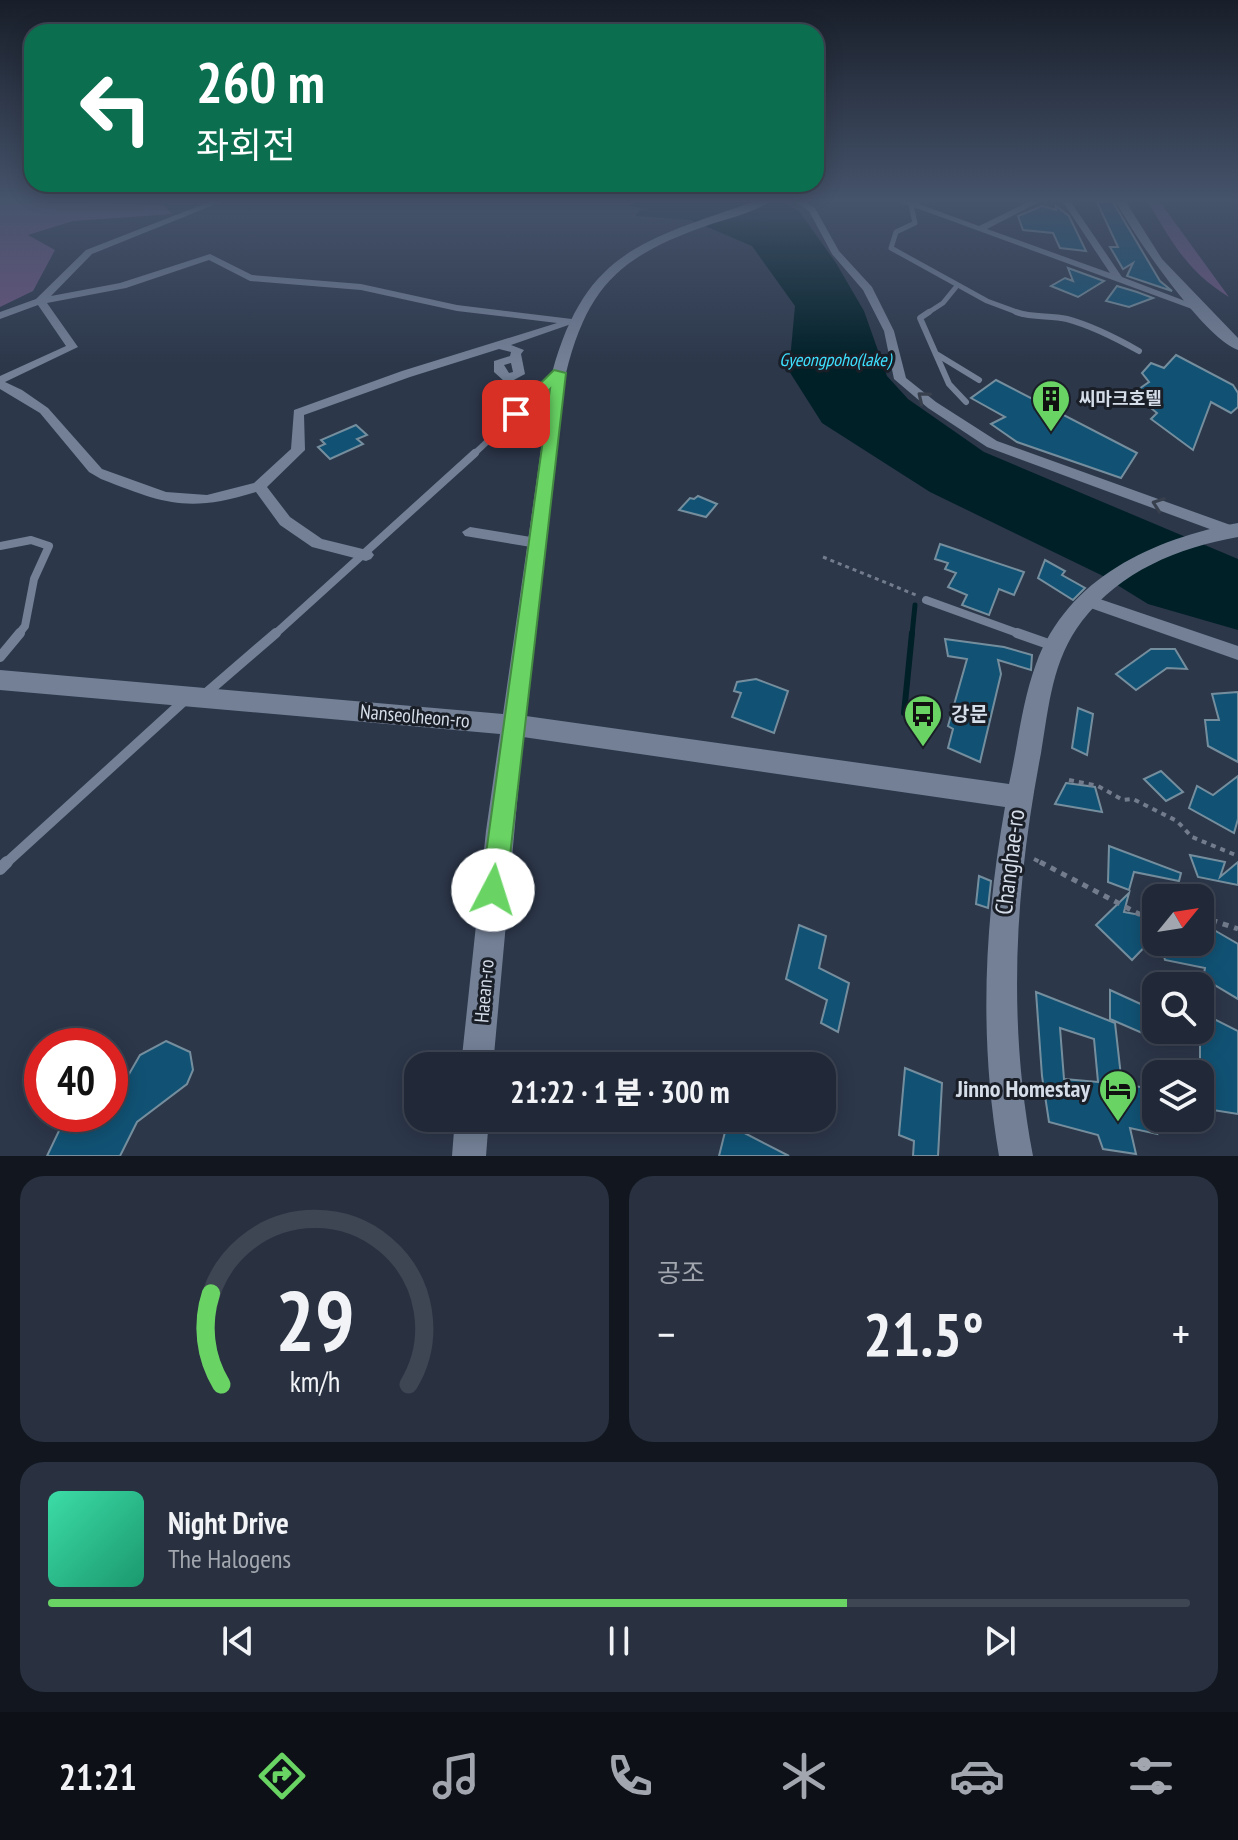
<!DOCTYPE html>
<html lang="ko">
<head>
<meta charset="utf-8">
<style>
  body { margin:0; font-family:"PT Sans Narrow","Noto Sans KR",sans-serif; background:#293140; color:#f1f3f6; height:100vh; display:flex; flex-direction:column; font-size:30px; white-space:nowrap }
  * { box-sizing:border-box; margin:0 }
  p { font-size:26px; color:#a2a6ae }
  .icon { flex:none; width:44px; height:44px; fill:none; stroke:currentColor; stroke-width:2; stroke-linecap:round; stroke-linejoin:round }
  .map { position:relative; height:1156px; overflow:hidden }
  .sheet { display:flex; flex-direction:column; gap:20px; padding:20px; background:#12171f; flex:1 }
  .sheet>* { flex:none }
  .top-card { position:absolute; left:24px; top:24px; width:800px; height:168px; border-radius:24px; box-shadow:0 4px 20px #0003,0 0 0 2px #3e4553; background:#0b6e4f; color:#fff; overflow:hidden }
  .needle { width:52px; rotate:60deg }
  .fabs { position:absolute; left:1142px; top:884px; display:grid; gap:16px }
  .fabs a { display:grid; place-items:center; width:72px; height:72px; border-radius:16px; background:#212938; box-shadow:0 4px 20px #0003,0 0 0 2px #3e4553; font-size:40px }
  .speed { position:absolute; left:24px; top:1028px; display:flex; gap:16px; font-size:40px; font-weight:700; text-align:center }
  .speed>* { display:grid; place-content:center; width:104px; height:104px; border-radius:50%; background:#212938; box-shadow:0 4px 20px #0003,0 0 0 2px #3e4553; line-height:1 }
  .speed .limit { border:12px solid #d22; background:#fff; color:#111 }
  .pin { position:absolute; display:grid; place-items:center; width:68px; height:68px; color:#fff; margin:-34px; border-radius:16px; box-shadow:0 4px 12px #0006 }
  .me { position:absolute; width:88px; margin:-44px; rotate:5deg; stroke-linejoin:round; filter:drop-shadow(0 0 6px #0008) }
  .turn { display:flex; align-items:center; gap:28px; height:168px; padding:0 40px; font-size:36px }
  .turn .icon { width:104px; height:104px; stroke-width:2.5 }
  .turn b { display:block; font-size:56px; line-height:68px }
  .big { font-size:60px; font-weight:800; line-height:1.1 }
  .sheet .tile { flex:1; display:flex; flex-direction:column; justify-content:center; gap:12px; min-width:0; padding:0 28px; border-radius:24px; background:#293140 }
  .sheet .dial { align-items:center; gap:0 }
  .dial svg { height:208px; overflow:visible; fill:none; stroke:#3e4553; stroke-width:7; stroke-linecap:round; text-anchor:middle }
  .dial text { fill:#f1f3f6; stroke:none }
  .song { display:flex; align-items:center; gap:24px }
  .cover { width:96px; height:96px; border-radius:12px; background:linear-gradient(135deg,hsl(160 70% 55%),hsl(160 70% 35%)) }
  .played { height:8px; border-radius:4px; background:linear-gradient(90deg,#69d464 70%,#3e4553 70%) }
  .keys { display:flex; justify-content:space-around; direction:ltr }
  .heat { display:flex; justify-content:space-between; align-items:center; font-size:44px; direction:ltr }
  .sheet .tiles { flex:1; display:grid; gap:20px; grid-template-columns:1fr 1fr }
  .tile:last-child { grid-column:span 2 }
  .trip { position:absolute; left:404px; top:1052px; width:432px; height:80px; border-radius:24px; background:#212938; box-shadow:0 4px 20px #0003,0 0 0 2px #3e4553; font-weight:800; line-height:80px; text-align:center }
  .tabs { display:flex; height:128px; justify-content:space-around; align-items:center; background:#0d1016; color:#a2a6ae }
  .tabs .icon { width:56px; height:56px }
  .tabs .current { color:#69d464 }
  .tabs b { font-size:36px; color:#f1f3f6 }
  .map>svg:first-child { display:block }
  .green { fill:#6c5580 }
  .water { fill:#002027 }
  .lines { fill:none; stroke-linecap:round; stroke-linejoin:round }
  .stream-far1 { stroke:#002027; stroke-width:5 }
  .stream { stroke:#002027; stroke-width:6 }
  .building { fill:#115274; stroke:#758e9e; stroke-width:2; fill-rule:evenodd }
  .path-far2 { stroke:#727c8c; stroke-width:3; stroke-dasharray:4 4; stroke-linecap:butt }
  .path-far1 { stroke:#727c8c; stroke-width:4; stroke-dasharray:5 5; stroke-linecap:butt }
  .path { stroke:#727c8c; stroke-width:5; stroke-dasharray:6 6; stroke-linecap:butt }
  .service-far4 { stroke:#738096; stroke-width:5 }
  .service-far3 { stroke:#738096; stroke-width:6 }
  .service-far2 { stroke:#738096; stroke-width:8 }
  .service-far1 { stroke:#738096; stroke-width:10 }
  .service { stroke:#738096; stroke-width:12 }
  .minor { fill:#738096; fill-rule:evenodd }
  .tertiary { fill:#738096; fill-rule:evenodd }
  .oneway { stroke:#38404e }
  .route { fill:#69d464; stroke:#448a41; stroke-width:2 }
  .labels { text-anchor:middle; stroke-width:6; stroke-linejoin:round; paint-order:stroke }
  .far-water-label { font-size:18px; font-style:italic; fill:#3ee0ff; stroke:#191e27 }
  .far-poi-label { font-size:18px; font-weight:bold; fill:#d5dde9; stroke:#191e27; text-anchor:start }
  .poi-label { font-size:20px; font-weight:bold; fill:#d5dde9; stroke:#191e27; text-anchor:start }
  .street-label { font-size:20px; fill:#d5dde9; stroke:#191e27 }
  .near-street-label { font-size:24px; fill:#d5dde9; stroke:#191e27 }
  .near-poi-label { font-size:24px; font-weight:bold; fill:#d5dde9; stroke:#191e27; text-anchor:end }
</style>
</head>
<body>
<div class="map">
<svg width="1238" height="1156" viewBox="0 0 1238 1156">
  <rect width="100%" height="100%" fill="#2c374a"/>
  <!-- green -->
  <g class="green">
    <path d="M0,202L163,205L172,214L73,221L28,235L55,250L33,291L0,307Z"/>
    <path d="M1148,202H1160L1229,297C1187,271 1173,244 1148,202Z"/>
  </g>
  <!-- water -->
  <path class="water" d="M633,202H782L799,211L836,263L864,311L887,376L908,399L984,452L1238,559V630L1148,604L1101,575L930,492L822,423L789,371L795,306L752,246L691,220L636,216L639,210H650L630,206Z"/>
  <g class="lines">
    <!-- stream-far1 -->
    <path class="stream-far1" d="M912,635L915,605"/>
    <!-- stream -->
    <path class="stream" d="M904,713L912,633"/>
  </g>
  <!-- building -->
  <g class="building">
    <path d="M1097,202H1113L1160,281L1172,291L1127,276L1133,263L1123,269L1110,247H1118Z"/>
    <path d="M1042,206L1056,210V206L1069,216L1086,251L1060,248L1053,233L1023,230L1018,216Z"/>
    <path d="M1068,268L1104,281L1078,297L1051,286L1065,278L1073,281Z"/>
    <path d="M1117,286L1137,292L1153,298L1129,307L1106,301Z"/>
    <path d="M1176,355L1233,385L1238,393V407L1231,413L1211,402L1193,450L1151,419L1157,413L1133,393L1149,382L1142,373L1151,363L1164,368Z"/>
    <path d="M996,380L1137,453L1121,478L1017,442L991,424L1005,417L971,398Z"/>
    <path d="M356,425L367,435L357,439L363,444L330,459L318,447L325,444L321,440Z"/>
    <path d="M698,496L717,504L706,517L679,510L690,498L694,499Z"/>
    <path d="M940,544L1024,572L1014,595L999,589L989,615L962,605L967,595L948,587L956,573L945,569L948,563L935,559Z"/>
    <path d="M1045,560L1065,571L1062,575L1085,588L1073,600L1038,578Z"/>
    <path d="M945,639L1004,647L1032,655L1031,670L998,660L1001,674L980,762L948,748L953,729L948,726L967,659L948,656Z"/>
    <path d="M1151,649H1175L1187,669L1167,668L1136,690L1116,674Z"/>
    <path d="M756,679L788,691L774,733L732,717L741,693L734,691L737,682Z"/>
    <path d="M1238,692V762L1208,746L1205,720H1219L1212,694Z"/>
    <path d="M1078,708L1093,714L1087,755L1072,748Z"/>
    <path d="M1161,771L1183,792L1166,801L1144,779Z"/>
    <path d="M1238,776V819L1234,833L1189,808L1197,786L1213,795Z"/>
    <path d="M1066,783L1095,787L1102,812L1055,804Z"/>
    <path d="M1109,846L1181,873L1179,881L1134,872L1129,890L1108,882Z"/>
    <path d="M1190,855L1225,862L1220,877L1238,862V885L1198,877Z"/>
    <path d="M979,876L991,881L988,908L976,904Z"/>
    <path d="M1129,893L1124,912L1156,918V935L1132,960L1096,925Z"/>
    <path d="M799,925L826,936L819,968L849,983L838,1032L821,1023L827,1000L786,979Z"/>
    <path d="M1214,930L1238,944V999L1203,978L1205,968L1165,960L1160,942H1211Z"/>
    <path d="M1110,990L1156,1011V1039L1110,1019Z"/>
    <path d="M1036,992L1115,1023L1122,1085L1141,1087L1157,1134L1130,1128L1136,1154L1103,1149L1098,1135L1049,1122L1042,1076ZM1060,1028L1094,1039L1098,1082L1064,1079Z"/>
    <path d="M1200,1012L1238,1031V1114L1200,1108Z"/>
    <path d="M166,1041L190,1052L193,1070L187,1084L137,1122L120,1156H47L67,1114H110V1107L140,1055Z"/>
    <path d="M905,1068L942,1083L938,1156H913L914,1141L899,1135Z"/>
    <path d="M727,1124L789,1156H719Z"/>
  </g>
  <g class="lines">
    <!-- path-far2 -->
    <path class="path-far2" d="M823,557L916,595"/>
    <!-- path-far1 -->
    <g class="path-far1">
      <path d="M1069,780L1098,786L1123,800L1133,799L1177,821L1192,837L1238,856"/>
      <path d="M1034,859L1044,864"/>
    </g>
    <!-- path -->
    <g class="path">
      <path d="M1040,862L1139,914L1156,913"/>
      <path d="M1200,916L1238,929"/>
    </g>
    <!-- service-far4 -->
    <g class="service-far4">
      <path d="M917,202L911,205L915,223L896,232L891,248L987,301L1022,314"/>
      <path d="M926,314L943,303L956,287"/>
    </g>
    <!-- service-far3 -->
    <g class="service-far3">
      <path d="M929,312L920,318L949,384L966,402"/>
      <path d="M1016,312C1033,318 1050,315 1067,319C1093,326 1116,338 1139,351"/>
      <path d="M938,355L979,380"/>
      <path d="M473,455L559,374"/>
    </g>
    <!-- service-far2 -->
    <g class="service-far2">
      <path d="M0,546L31,540L49,546L34,579L25,626L18,635"/>
      <path d="M926,600L1023,635"/>
      <path d="M274,635L475,453"/>
    </g>
    <!-- service-far1 -->
    <g class="service-far1">
      <path d="M1017,633L1054,646"/>
      <path d="M0,657L20,633"/>
      <path d="M204,695L276,633"/>
      <path d="M5,864L185,700"/>
    </g>
    <!-- service -->
    <path class="service" d="M0,869L7,862"/>
    <!-- minor -->
    <g class="minor">
      <path d="M209,202H221L92,254L51,296L120,283L210,254L252,275L361,284L457,305L572,319L577,322L511,345L524,350L521,354L525,374L512,381H504L494,372V361L510,356L511,352L499,349L410,377L304,415L305,450L267,487L290,517L322,539L371,551L374,555L371,559L366,561L312,547L280,525L256,492C188,513 165,504 101,479L89,472L40,413L0,389V376L66,346L38,305L0,319V312L36,299L86,250ZM209,260L250,281L361,290L457,311L557,323L402,371L294,410L291,449L254,483L207,495L166,492L102,469L48,408L22,390L5,382L78,347L47,303L126,288ZM511,363L513,372L509,373L504,365Z"/>
      <path d="M796,202H806L815,208L839,251L872,287L894,331L906,378L936,402L997,441L1236,527V535H1226L987,447L928,408L894,379L884,331L863,290L832,254L809,211Z"/>
      <path d="M900,202H913L979,226L1028,202H1039L987,229L1110,273L1063,202H1071L1122,277L1201,307L1192,309Z"/>
      <path d="M470,527L537,538L545,543L537,548L465,536L462,532Z"/>
      <path d="M1088,595L1238,646V660L1082,605L1080,601L1082,597Z"/>
    </g>
    <!-- tertiary -->
    <g class="tertiary">
      <path d="M753,202H769C751,214 726,219 706,226C621,256 588,285 566,373L526,716L1009,784C1018,744 1022,702 1036,664C1068,577 1153,539 1238,523V537C1177,548 1121,571 1082,621C1052,660 1049,706 1041,753C1015,888 1007,1020 1033,1156H999C979,1038 984,925 1005,807L523,737L493,1066H461L486,831L500,734L0,690V670L503,714L552,373C585,251 644,240 753,202Z"/>
      <path d="M1116,202H1126L1162,259L1238,338V350C1204,338 1134,236 1116,202Z"/>
      <path d="M455,1118H489L486,1156H452Z"/>
    </g>
  </g>
  <!-- one-way arrows -->
  <defs><path id="oneway-chevron" d="M-2-3.5L2.5 0L-2 3.5" fill="none" stroke-width="1.6" stroke-linecap="round" stroke-linejoin="round" transform="scale(2)"/></defs>
  <g class="oneway">
    <use href="#oneway-chevron" transform="translate(923 397) rotate(-141)"/>
    <use href="#oneway-chevron" transform="translate(1158 504) rotate(-160)"/>
  </g>
  <!-- sky -->
  <linearGradient id="sky" x2="0" y2="1"><stop stop-color="#181e29"/><stop offset="0.55" stop-color="#45536b"/><stop offset="1" stop-color="#45536b" stop-opacity="0"/></linearGradient>
  <rect width="1238" height="364" fill="url(#sky)"/>
  <!-- route -->
  <path class="route" d="M554,370L566,373L506,890L502,899L493,903L484,899L481,890L550,389L521,417L509,414Z"/>
  <!-- icons -->
  <defs>
    <symbol id="building-pin" viewBox="-11 -11 22 30"><path d="M0 17L-7.5 6A9.5 9.5 0 1 1 7.5 6Z" fill="#69d464" stroke="#191e27"/><path d="M-4-6H4V6H1V3H-1V6H-4ZM-2.5-4.3h1.7v1.8h-1.7ZM.8-4.3h1.7v1.8H.8ZM-2.5-1h1.7V.8h-1.7ZM.8-1h1.7V.8H.8Z" fill="#111"/></symbol>
    <symbol id="bus-pin" viewBox="-11 -11 22 30"><path d="M0 17L-7.5 6A9.5 9.5 0 1 1 7.5 6Z" fill="#69d464" stroke="#191e27"/><path d="M-5-6H5V4H4V6H2V4H-2V6H-4V4H-5ZM-3.5-4V0h7V-4ZM-3.5 1.2v1.5H-2V1.2ZM2 1.2v1.5H3.5V1.2Z" fill="#111"/></symbol>
    <symbol id="hotel-pin" viewBox="-11 -11 22 30"><path d="M0 17L-7.5 6A9.5 9.5 0 1 1 7.5 6Z" fill="#69d464" stroke="#191e27"/><path d="M-6-4.5h1.5V1H6V5H4.5V3h-9V5H-6ZM-4 0a1.8 1.8 0 1 1 3.6 0ZM.5 0V-2.5h3Q6-2.5 6 0Z" fill="#111"/></symbol>
  </defs>
  <g fill-rule="evenodd">
    <use href="#building-pin" x="1029" y="377" width="44" height="60"/>
    <use href="#bus-pin" x="901" y="692" width="44" height="60"/>
    <use href="#hotel-pin" x="1096" y="1067" width="44" height="60"/>
  </g>
  <g class="labels">
    <!-- far-water labels -->
    <g class="far-water-label">
      <text x="835" y="366">Gyeongpoho(lake)</text>
    </g>
    <!-- far-poi labels -->
    <g class="far-poi-label">
      <text x="1079" y="405">씨마크호텔</text>
    </g>
    <!-- poi labels -->
    <g class="poi-label">
      <text x="951" y="721">강문</text>
    </g>
    <!-- street labels -->
    <g class="street-label">
      <text transform="translate(415 716) rotate(5)" y="7">Nanseolheon-ro</text>
      <text transform="translate(484 991) rotate(-85)" y="7">Haean-ro</text>
    </g>
    <!-- near-street labels -->
    <g class="near-street-label">
      <text transform="translate(1010 862) rotate(-83)" y="8">Changhae-ro</text>
    </g>
    <!-- near-poi labels -->
    <g class="near-poi-label">
      <text x="1090" y="1097">Jinno Homestay</text>
    </g>
  </g>
</svg>
<div class="fabs">
<a><svg class="needle" viewBox="-14 -14 28 28"><path d="M0-13l5 13h-10z" fill="#e53935"/><path d="M0 13l5-13h-10z" fill="#a2a6ae"/></svg></a>
<a><svg class="icon" aria-label="search" viewBox="0 0 24 24"><circle cx="10" cy="10" r="6"/><path d="M15 15l6 6"/></svg></a>
<a><svg class="icon" aria-label="layers" viewBox="0 0 24 24"><path d="M12 4l9 5-9 5-9-5zM3 14l9 5 9-5"/></svg></a>
</div>
<div class="speed"><div class="limit">40</div></div>
<div class="pin" style="left:516px;top:414px;background:#d93025"><svg class="icon" aria-label="arrive" viewBox="0 0 24 24"><path d="M6 21V4h12l-3 4 3 4H6"/></svg></div>
<svg class="me" style="left:493px;top:890px" viewBox="-20 -20 40 40"><circle r="19" fill="#fff"/><path d="M0-13L10 11 0 6-10 11z" fill="#69d464"/></svg>
<div class="trip">21:22 · 1 분 · 300 m</div>
<div class="top-card">
<div class="turn"><svg class="icon" aria-label="left" viewBox="0 0 24 24"><path d="M17 20v-9H6M10 6l-5 5 5 5"/></svg><div><b>260 m</b>좌회전</div></div>
</div>
</div>
<section class="sheet">
<div class="tiles">
<div class="tile dial"><svg viewBox="0 0 100 80">
<path d="M14 69A42 42 0 1 1 86 69"/>
<path d="M14 69A42 42 0 0 1 10 34" stroke="#69d464"/>
<text x="50" y="56" font-size="32" font-weight="700">29</text>
<text x="50" y="72" font-size="11">km/h</text>
</svg></div>
<div class="tile"><p>공조</p>
<div class="heat"><a>−</a><b class="big">21.5°</b><a>+</a></div>
</div>
<div class="tile">
<div class="song"><i class="cover"></i><div><b>Night Drive</b><p>The Halogens</p></div></div>
<div class="played"></div>
<div class="keys"><svg class="icon" aria-label="previous" viewBox="0 0 24 24"><path d="M18 5L8 12l10 7zM5 5v14"/></svg><svg class="icon" aria-label="pause" viewBox="0 0 24 24"><path d="M8 5v14M16 5v14"/></svg><svg class="icon" aria-label="next" viewBox="0 0 24 24"><path d="M6 5l10 7-10 7zM19 5v14"/></svg></div>
</div>
</div>
</section>
<nav class="tabs">
<b>21:21</b>
<svg class="icon current" aria-label="directions" viewBox="0 0 24 24"><path d="M12 3l9 9-9 9-9-9zM9 14v-3h6M13 9l2 2-2 2"/></svg>
<svg class="icon" aria-label="music" viewBox="0 0 24 24"><path d="M9 18V5l10-2v13"/><circle cx="6" cy="18" r="3"/><circle cx="16" cy="16" r="3"/></svg>
<svg class="icon" aria-label="phone" viewBox="0 0 24 24"><path d="M5 4h4l2 5-3 2q2 4 5 5l2-3 5 2v4C11 20 4 13 5 4z"/></svg>
<svg class="icon" aria-label="climate" viewBox="0 0 24 24"><path d="M12 3v18M4 7l16 10M4 17L20 7"/></svg>
<svg class="icon" aria-label="car" viewBox="0 0 24 24"><path d="M5 17H2v-5l4-1 3-4h7l3 4 3 1v5h-3M9 17h6M6 11h13"/><circle cx="7" cy="17" r="2"/><circle cx="17" cy="17" r="2"/></svg>
<svg class="icon" aria-label="filters" viewBox="0 0 24 24"><path d="M4 7h16M4 17h16"/><circle cx="9" cy="7" r="2"/><circle cx="15" cy="17" r="2"/></svg>
</nav>
</body>
</html>
